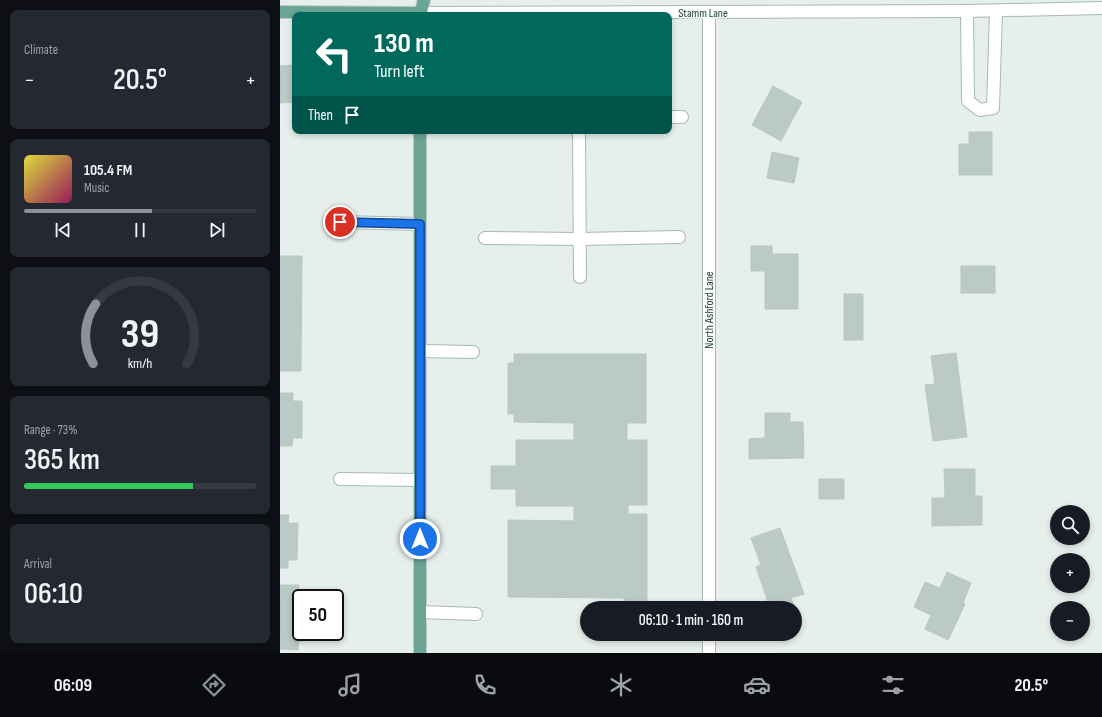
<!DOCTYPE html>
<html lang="en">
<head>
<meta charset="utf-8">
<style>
  body { margin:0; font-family:"Sofia Sans Condensed",sans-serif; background:#242831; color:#f1f3f6; height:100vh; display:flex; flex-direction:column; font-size:15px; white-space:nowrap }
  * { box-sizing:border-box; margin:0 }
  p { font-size:13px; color:#9ea1a6 }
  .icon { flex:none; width:22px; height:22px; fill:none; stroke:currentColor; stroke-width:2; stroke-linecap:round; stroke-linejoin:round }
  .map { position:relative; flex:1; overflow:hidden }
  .side { display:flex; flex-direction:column; gap:10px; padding:10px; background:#0d0f14; width:280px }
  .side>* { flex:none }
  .top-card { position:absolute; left:12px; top:12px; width:380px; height:122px; border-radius:8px; box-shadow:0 2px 6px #0003; background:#00695c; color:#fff; overflow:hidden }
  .fabs { position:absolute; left:770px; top:505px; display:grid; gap:8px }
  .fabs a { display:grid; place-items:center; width:40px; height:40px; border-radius:50%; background:#171b24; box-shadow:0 2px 6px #0003; font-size:20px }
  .speed { position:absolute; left:12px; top:589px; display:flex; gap:8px; font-size:20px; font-weight:700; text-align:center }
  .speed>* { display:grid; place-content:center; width:52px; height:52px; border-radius:50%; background:#171b24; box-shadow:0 2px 6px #0003; line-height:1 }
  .speed .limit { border:2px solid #111; border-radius:6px; background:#fff; color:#111 }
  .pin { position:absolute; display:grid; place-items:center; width:34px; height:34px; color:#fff; margin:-17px; border:2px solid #fff; border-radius:50%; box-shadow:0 1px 4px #0007 }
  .me { position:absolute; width:44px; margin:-22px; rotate:0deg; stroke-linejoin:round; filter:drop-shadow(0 0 3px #0008) }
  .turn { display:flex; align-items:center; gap:14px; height:84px; padding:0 16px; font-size:18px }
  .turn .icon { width:52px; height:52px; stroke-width:2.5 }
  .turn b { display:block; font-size:28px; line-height:34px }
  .then { display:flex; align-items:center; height:38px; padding:0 16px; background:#0003; gap:8px; font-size:15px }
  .big { font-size:30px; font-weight:600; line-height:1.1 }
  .side .card { flex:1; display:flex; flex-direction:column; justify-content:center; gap:6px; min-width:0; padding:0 14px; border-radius:8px; background:#242831 }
  .side .dial { align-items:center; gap:0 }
  .dial svg { height:104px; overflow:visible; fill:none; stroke:#363941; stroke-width:7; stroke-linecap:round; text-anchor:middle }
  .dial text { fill:#f1f3f6; stroke:none }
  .song { display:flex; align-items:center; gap:12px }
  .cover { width:48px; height:48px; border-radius:6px; background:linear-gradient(135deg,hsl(60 70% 55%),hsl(330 70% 35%)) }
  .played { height:4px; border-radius:2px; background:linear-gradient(90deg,#8c9099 55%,#363941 55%) }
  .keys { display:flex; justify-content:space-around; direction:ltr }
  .heat { display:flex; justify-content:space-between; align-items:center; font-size:22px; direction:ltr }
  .charge { height:6px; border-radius:3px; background:linear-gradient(90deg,#34c759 73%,#363941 0) }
  .trip { position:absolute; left:300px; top:601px; width:222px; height:40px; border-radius:20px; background:#171b24; box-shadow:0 2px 6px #0003; font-weight:600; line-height:40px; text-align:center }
  .tabs { display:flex; height:64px; justify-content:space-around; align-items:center; background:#090b0e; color:#9ea1a6 }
  .tabs .icon { width:28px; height:28px }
  .tabs .current { color:#8c9099 }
  .tabs b { font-size:18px; color:#f1f3f6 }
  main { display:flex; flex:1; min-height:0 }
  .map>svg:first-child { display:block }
  .building { fill:#bbcac4; stroke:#b8c9c2 }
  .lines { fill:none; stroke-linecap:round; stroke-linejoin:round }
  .minor-casing { stroke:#a8b8b2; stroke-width:14 }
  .major-casing { stroke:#c2cac8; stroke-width:14 }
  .minor { stroke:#fff; stroke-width:12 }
  .major { stroke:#6aa596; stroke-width:12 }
  .route-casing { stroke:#114b97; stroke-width:10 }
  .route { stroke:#1a73e8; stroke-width:7 }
  .labels { text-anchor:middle; stroke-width:3; stroke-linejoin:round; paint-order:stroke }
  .street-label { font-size:12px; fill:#24423a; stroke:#f7fbf9 }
</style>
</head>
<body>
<main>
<section class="side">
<div class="card"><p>Climate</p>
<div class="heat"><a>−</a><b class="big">20.5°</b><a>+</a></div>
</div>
<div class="card">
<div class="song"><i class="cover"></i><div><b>105.4 FM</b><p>Music</p></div></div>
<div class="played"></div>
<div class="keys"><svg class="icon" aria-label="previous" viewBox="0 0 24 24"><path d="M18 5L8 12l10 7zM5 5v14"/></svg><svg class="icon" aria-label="pause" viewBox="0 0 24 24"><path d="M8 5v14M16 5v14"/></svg><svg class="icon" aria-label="next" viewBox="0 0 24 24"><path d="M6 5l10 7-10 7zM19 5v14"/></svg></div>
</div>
<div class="card dial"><svg viewBox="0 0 100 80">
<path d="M14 69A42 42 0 1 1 86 69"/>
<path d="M14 69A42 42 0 0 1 16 23" stroke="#8c9099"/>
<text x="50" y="56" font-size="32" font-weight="700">39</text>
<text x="50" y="72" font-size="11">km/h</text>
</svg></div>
<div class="card"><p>Range · 73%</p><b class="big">365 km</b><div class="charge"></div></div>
<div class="card"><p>Arrival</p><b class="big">06:10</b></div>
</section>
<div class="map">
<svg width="822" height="653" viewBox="0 0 822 653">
  <rect width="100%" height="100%" fill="#e6efeb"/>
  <!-- building -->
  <g class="building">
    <path d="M15,65V102L0,103V66Z"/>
    <path d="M493,86L522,102L501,141L472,125Z"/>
    <path d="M689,132H712V175H679V144H689Z"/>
    <path d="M492,152L519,158L514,183L487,178Z"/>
    <path d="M471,246H492V254H518V309H485V271H471Z"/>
    <path d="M0,256H22L21,371H0Z"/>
    <rect x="681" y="266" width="34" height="27"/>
    <rect x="564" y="294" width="19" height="46"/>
    <path d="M676,353L687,437L653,441L645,385L655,384L651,356Z"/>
    <path d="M234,354H366V423H347V440H367V505H348V514H367V605H344V598L228,597V520L294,521V506H236V489H211V466H236V440H294V423L234,422V414H228V363H234Z"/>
    <path d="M0,393H13V401H22V438H13L12,446H0Z"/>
    <path d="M485,413H510V422H523L524,458L469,459V439L485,438Z"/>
    <path d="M664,469H695V496H702V525L652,526V498H665Z"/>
    <rect x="539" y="479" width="25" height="20"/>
    <path d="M0,515H9L8,523H18L17,560H8V568H0Z"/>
    <path d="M500,528L524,594L511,598L515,608H502L501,605L490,608L476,567L481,565L471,538Z"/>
    <path d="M667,572L691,583L683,603L685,604L668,640L645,629L651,615L634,607L645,582L660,588Z"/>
    <path d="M0,585H19L18,594H26V598H21V632H26V641H19L18,650L0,649Z"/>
  </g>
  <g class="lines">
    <defs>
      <g id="minor">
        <path d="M687,11L688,101L700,110L713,108L716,11"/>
        <path d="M140,13L687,11L822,8"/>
        <path d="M389,117H402"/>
        <path d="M299,131L300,277"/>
        <path d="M60,222L140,224"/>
        <path d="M205,238L300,239L399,237"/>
        <path d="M140,351L193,352"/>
        <path d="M60,479L140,480"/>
        <path d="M429,608V13"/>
        <path d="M140,612L196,614"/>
        <path d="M429,653V634"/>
      </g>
      <g id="major">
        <path d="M0,12L140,13"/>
        <path d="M140,15L144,0"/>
        <path d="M140,653V131"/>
      </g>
    </defs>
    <!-- minor casing -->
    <use href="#minor" class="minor-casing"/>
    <!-- major casing -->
    <use href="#major" class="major-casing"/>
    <!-- minor -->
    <use href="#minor" class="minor"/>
    <!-- major -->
    <use href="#major" class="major"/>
  </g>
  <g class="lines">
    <defs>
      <path id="route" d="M60,222L140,224V539"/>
    </defs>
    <!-- route casing -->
    <use href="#route" class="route-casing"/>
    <!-- route -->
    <use href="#route" class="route"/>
  </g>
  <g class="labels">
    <!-- street labels -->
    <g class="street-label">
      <text x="423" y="17">Stamm Lane</text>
      <text transform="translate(429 310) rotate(-90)" y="4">North Ashford Lane</text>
    </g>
  </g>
</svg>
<div class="fabs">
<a><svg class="icon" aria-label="search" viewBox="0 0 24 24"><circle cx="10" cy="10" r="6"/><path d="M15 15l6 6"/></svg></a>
<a>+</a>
<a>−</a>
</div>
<div class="speed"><div class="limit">50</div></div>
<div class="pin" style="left:60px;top:222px;background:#d93025"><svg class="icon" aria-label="arrive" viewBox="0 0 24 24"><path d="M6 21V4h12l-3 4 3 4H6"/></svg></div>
<svg class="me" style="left:140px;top:539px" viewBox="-20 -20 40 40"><circle r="17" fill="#1a73e8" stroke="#fff" stroke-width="3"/><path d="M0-11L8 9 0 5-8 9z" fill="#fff"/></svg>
<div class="trip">06:10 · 1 min · 160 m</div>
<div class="top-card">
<div class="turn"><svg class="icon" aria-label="left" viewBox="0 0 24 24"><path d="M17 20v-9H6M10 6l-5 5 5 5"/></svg><div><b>130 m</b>Turn left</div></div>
<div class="then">Then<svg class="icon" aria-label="arrive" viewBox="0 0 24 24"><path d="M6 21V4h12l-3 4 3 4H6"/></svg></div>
</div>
</div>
</main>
<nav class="tabs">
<b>06:09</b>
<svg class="icon current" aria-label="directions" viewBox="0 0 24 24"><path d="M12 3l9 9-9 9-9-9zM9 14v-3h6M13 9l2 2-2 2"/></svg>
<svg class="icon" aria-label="music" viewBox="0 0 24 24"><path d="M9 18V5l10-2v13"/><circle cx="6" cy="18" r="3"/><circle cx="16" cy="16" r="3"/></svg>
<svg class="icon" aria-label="phone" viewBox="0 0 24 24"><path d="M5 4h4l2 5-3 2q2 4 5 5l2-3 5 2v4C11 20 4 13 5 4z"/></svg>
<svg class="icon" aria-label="climate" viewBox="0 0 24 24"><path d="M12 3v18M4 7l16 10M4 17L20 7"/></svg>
<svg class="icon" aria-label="car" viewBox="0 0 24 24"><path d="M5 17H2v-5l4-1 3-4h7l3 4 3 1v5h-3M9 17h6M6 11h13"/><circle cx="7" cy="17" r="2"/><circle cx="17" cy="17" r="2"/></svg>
<svg class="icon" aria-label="filters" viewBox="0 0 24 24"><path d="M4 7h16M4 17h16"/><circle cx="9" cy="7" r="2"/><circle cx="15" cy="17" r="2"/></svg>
<b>20.5°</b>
</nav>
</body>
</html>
